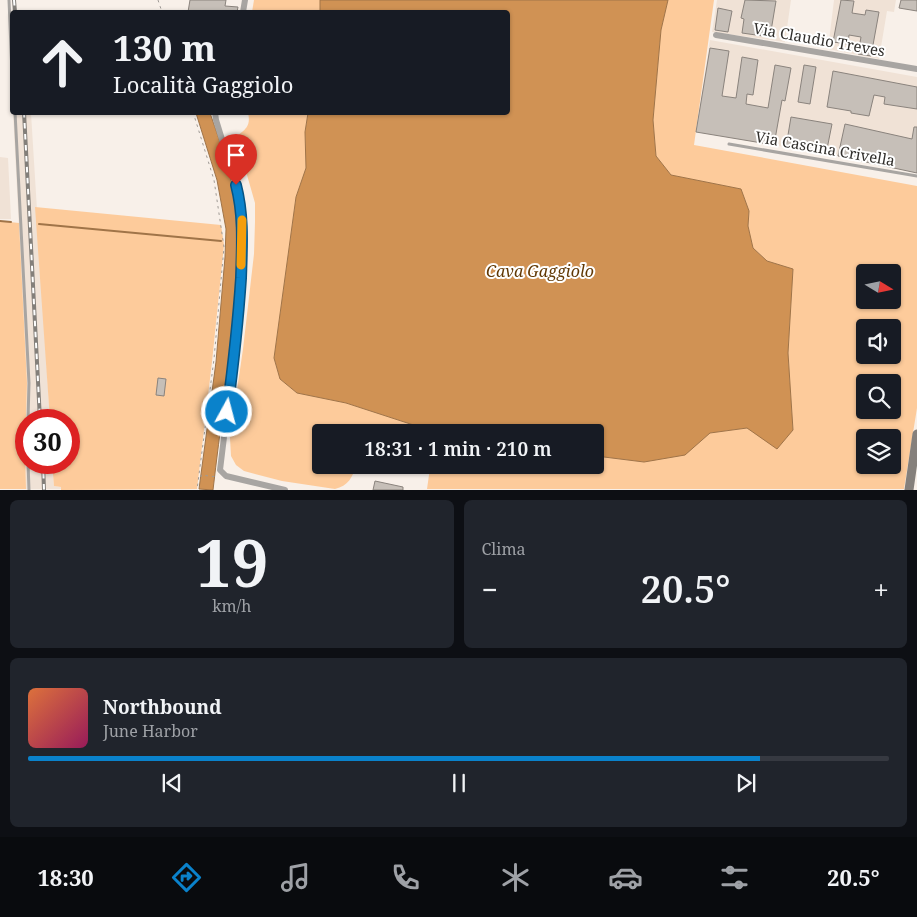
<!DOCTYPE html>
<html lang="it">
<head>
<meta charset="utf-8">
<style>
  body { margin:0; font-family:"Noto Serif",serif; background:#20242c; color:#f1f3f6; height:100vh; display:flex; flex-direction:column; font-size:19px; white-space:nowrap }
  * { box-sizing:border-box; margin:0 }
  p { font-size:16px; color:#9ea1a6 }
  .icon { flex:none; width:28px; height:28px; fill:none; stroke:currentColor; stroke-width:2; stroke-linecap:round; stroke-linejoin:round }
  .map { position:relative; height:490px; overflow:hidden }
  .sheet { display:flex; flex-direction:column; gap:10px; padding:10px; background:#0d0f14; flex:1 }
  .sheet>* { flex:none }
  .guide { position:absolute; left:10px; top:10px; width:500px; height:105px; border-radius:5px; box-shadow:0 1px 4px #0004; background:#171b24; color:#f1f3f6; overflow:hidden }
  .needle { width:32px; rotate:100deg }
  .tools { position:absolute; left:856px; top:264px; display:grid; gap:10px }
  .tools a { display:grid; place-items:center; width:45px; height:45px; border-radius:5px; background:#171b24; box-shadow:0 1px 4px #0004; font-size:25px }
  .speed { position:absolute; left:15px; top:409px; display:flex; gap:10px; font-size:25px; font-weight:700; text-align:center }
  .speed>* { display:grid; place-content:center; width:65px; height:65px; border-radius:50%; background:#171b24; box-shadow:0 1px 4px #0004; line-height:1 }
  .speed .limit { border:8px solid #d22; background:#fff; color:#111 }
  .pin { position:absolute; display:grid; place-items:center; width:42px; height:42px; color:#fff; margin:-51px -21px; border-radius:50% 50% 50% 0; rotate:-45deg; box-shadow:0 0 5px #0007 }
  .pin .icon { rotate:45deg }
  .me { position:absolute; width:55px; margin:-28px; rotate:7deg; stroke-linejoin:round; filter:drop-shadow(0 0 4px #0008) }
  .turn { display:flex; align-items:center; gap:18px; height:105px; padding:0 20px; font-size:22px }
  .turn .icon { width:65px; height:65px; stroke-width:2.5 }
  .turn b { display:block; font-size:35px; line-height:42px }
  .big { font-size:38px; font-weight:600; line-height:1.1 }
  .sheet .widget { flex:1; display:flex; flex-direction:column; justify-content:center; gap:8px; min-width:0; padding:0 18px; border-radius:8px; background:#20242c }
  .sheet .dial { align-items:center; gap:0 }
  .dial b { font-size:65px; line-height:1 }
  .song { display:flex; align-items:center; gap:15px }
  .cover { width:60px; height:60px; border-radius:8px; background:linear-gradient(135deg,hsl(20 70% 55%),hsl(330 70% 35%)) }
  .played { height:5px; border-radius:2px; background:linear-gradient(90deg,#0a82cb 85%,#363941 85%) }
  .keys { display:flex; justify-content:space-around; direction:ltr }
  .heat { display:flex; justify-content:space-between; align-items:center; font-size:28px; direction:ltr }
  .sheet .tiles { flex:1; display:grid; gap:10px; grid-template-columns:1fr 1fr }
  .widget:last-child { grid-column:span 2 }
  .trip { position:absolute; left:312px; top:424px; width:292px; height:50px; border-radius:5px; background:#171b24; box-shadow:0 1px 4px #0004; font-weight:600; line-height:50px; text-align:center }
  .dock { display:flex; height:80px; justify-content:space-around; align-items:center; background:#090b0e; color:#9ea1a6 }
  .dock .icon { width:35px; height:35px }
  .dock .on { color:#0a82cb }
  .dock b { font-size:22px; color:#f1f3f6 }
  .map>svg:first-child { display:block }
  .built { fill:#f0e2d6 }
  .green { fill:#fdcb9b; fill-rule:evenodd }
  .water { fill:#d09254; stroke:#a07448 }
  .lines { fill:none; stroke-linecap:round; stroke-linejoin:round }
  .stream { stroke:#a07448; stroke-width:2 }
  .building { fill:#c6bfb8; stroke:#8a837d }
  .path { stroke:#9f9a95; stroke-width:1; stroke-dasharray:2.5 4; stroke-linecap:butt }
  .lane { stroke:#a8a5a2; stroke-width:3 }
  .street { stroke:#a8a5a2; stroke-width:6 }
  .secondary { stroke:#85807c; stroke-width:9 }
  .rail-casing { stroke:#837f7a; stroke-width:4 }
  .rail { stroke:#fff; stroke-width:2; stroke-dasharray:5.5; stroke-linecap:butt }
  .route-casing { stroke:#065484; stroke-width:12 }
  .route { stroke:#0a82cb; stroke-width:9 }
  .slow { stroke:#f59e0b; stroke-width:9 }
  .labels { text-anchor:middle; stroke-width:4; stroke-linejoin:round; paint-order:stroke }
  .street-label { font-size:15px; fill:#312f2c; stroke:#fff }
  .water-label { font-size:16px; font-style:italic; fill:#613804; stroke:#fff }
</style>
</head>
<body>
<div class="map">
<svg width="917" height="490" viewBox="0 0 917 490">
  <rect width="100%" height="100%" fill="#f8f0e9"/>
  <!-- built -->
  <g class="built">
    <path d="M717,0H791L785,42L712,32Z"/>
    <path d="M834,0H896L894,12L887,11L879,59L828,49Z"/>
    <path d="M710,40L917,77V173L838,156L696,132Z"/>
    <path d="M13,113H31L50,420H26V462L52,463L54,486L61,487V489H26L25,451L27,383Z"/>
    <path d="M0,157L8,158L11,219H0Z"/>
  </g>
  <!-- green -->
  <g class="green">
    <path d="M254,0H320V12H252Z"/>
    <path d="M668,0H714L694,145L917,186V408L904,489H427L430,468L416,465H596V456L644,462L685,454L710,433L747,428L793,430L788,353L793,269L767,261L753,248L748,226L749,211L741,189L671,175L656,156L653,120L661,30ZM865,272H892V300H865ZM865,328H892V355H865ZM865,382H892V410H865ZM865,438H892V465H865Z"/>
    <path d="M248,113H308L305,132L306,168L296,197L274,358L280,379L297,393L346,403L435,432H321V465H356C353,477 348,486 335,489L282,481L244,471L236,465L231,456L230,438L243,349L254,254L255,222V203L247,175L233,144C235,131 253,133 248,113Z"/>
    <path d="M35,207L221,225L224,245L212,362L197,489L61,490V487L54,486L52,463L69,462V420H50Z"/>
    <path d="M0,221L19,223L27,383L25,451L26,489H0Z"/>
  </g>
  <!-- water -->
  <g class="water">
    <path d="M320,0H668L661,30L653,120L656,156L671,175L741,189L749,211L748,226L753,248L767,261L793,269L788,353L793,430L777,449L747,428L710,433L685,455L644,462L596,456V432H435L346,403L297,393L280,379L274,358L296,197L306,168L305,132L308,113L508,112V12H320Z"/>
    <path d="M196,113H210C223,150 236,187 238,227C240,254 236,281 234,307C229,368 220,429 213,490L199,489L216,362L225,257L226,229L217,180Z"/>
  </g>
  <g class="lines">
    <!-- stream -->
    <g class="stream">
      <path d="M0,221L11,222"/>
      <path d="M39,224L221,241"/>
    </g>
  </g>
  <!-- building -->
  <g class="building">
    <path d="M190,0H226L225,6L238,7L237,12H188Z"/>
    <path d="M745,0L776,1L770,37L742,33L744,19L741,18Z"/>
    <path d="M841,0L854,1L852,13L865,15L866,10L879,12L871,56L858,54L861,37L849,35L848,44L833,42Z"/>
    <path d="M901,0H917V11L899,8Z"/>
    <path d="M718,8L732,11L728,32L715,30Z"/>
    <path d="M710,48L729,51L722,96L736,98L742,57L758,60L753,95L747,94L746,104L768,108L775,65L791,68L785,101L782,100L774,145L696,132Z"/>
    <path d="M804,65L816,67L810,104L798,102Z"/>
    <path d="M833,71L917,87V109L884,104L885,97L874,95L869,116L851,113V111L827,107Z"/>
    <path d="M791,117L832,124L826,154L786,147Z"/>
    <path d="M845,124L912,139L914,127H917V173L838,156Z"/>
    <path d="M158,378L166,379L164,396L156,395Z"/>
    <path d="M375,481L403,487V490H373Z"/>
  </g>
  <g class="lines">
    <!-- path -->
    <g class="path">
      <path d="M158,0L162,12"/>
      <path d="M193,112L214,180L224,247L214,359L197,490"/>
      <path d="M201,477V475L217,477"/>
    </g>
    <!-- lane -->
    <g class="lane">
      <path d="M9,0L12,73"/>
      <path d="M15,112L29,383L28,420"/>
      <path d="M729,144L917,176"/>
      <path d="M28,462L29,490"/>
    </g>
    <!-- street -->
    <g class="street">
      <path d="M243,12L245,0"/>
      <path d="M716,35L917,69"/>
      <path d="M215,112L216,120L236,185L240,202L243,223L238,322L220,470L226,476L285,490"/>
    </g>
    <!-- secondary -->
    <path class="secondary" d="M909,490L917,434"/>
    <defs>
      <g id="rail">
        <path d="M14,0L15,12"/>
        <path d="M24,112L40,420"/>
        <path d="M43,462L44,490"/>
      </g>
    </defs>
    <!-- rail casing -->
    <use href="#rail" class="rail-casing"/>
    <!-- rail -->
    <use href="#rail" class="rail"/>
  </g>
  <g class="lines">
    <defs>
      <path id="route" d="M227,412C233,367 238,323 241,278C242,246 244,216 236,185"/>
    </defs>
    <!-- route casing -->
    <use href="#route" class="route-casing"/>
    <!-- route -->
    <use href="#route" class="route"/>
    <!-- slow -->
    <path class="slow" d="M241,265L242,220"/>
  </g>
  <g class="labels">
    <!-- street labels -->
    <g class="street-label">
      <text transform="translate(819 40) rotate(10)" y="5">Via Claudio Treves</text>
      <text transform="translate(825 149) rotate(10)" y="5">Via Cascina Crivella</text>
    </g>
    <!-- water labels -->
    <g class="water-label">
      <text x="540" y="277">Cava Gaggiolo</text>
    </g>
  </g>
</svg>
<div class="tools">
<a><svg class="needle" viewBox="-14 -14 28 28"><path d="M0-13l5 13h-10z" fill="#e53935"/><path d="M0 13l5-13h-10z" fill="#9ea1a6"/></svg></a>
<a><svg class="icon" aria-label="sound" viewBox="0 0 24 24"><path d="M4 9h4l5-4v14l-5-4H4zM17 9q2 3 0 6"/></svg></a>
<a><svg class="icon" aria-label="search" viewBox="0 0 24 24"><circle cx="10" cy="10" r="6"/><path d="M15 15l6 6"/></svg></a>
<a><svg class="icon" aria-label="layers" viewBox="0 0 24 24"><path d="M12 4l9 5-9 5-9-5zM3 14l9 5 9-5"/></svg></a>
</div>
<div class="speed"><div class="limit">30</div></div>
<div class="pin" style="left:236px;top:185px;background:#d93025"><svg class="icon" aria-label="arrive" viewBox="0 0 24 24"><path d="M6 21V4h12l-3 4 3 4H6"/></svg></div>
<svg class="me" style="left:227px;top:412px" viewBox="-20 -20 40 40"><circle r="17" fill="#0a82cb" stroke="#fff" stroke-width="3"/><path d="M0-11L8 9 0 5-8 9z" fill="#fff"/></svg>
<div class="trip">18:31 · 1 min · 210 m</div>
<div class="guide">
<div class="turn"><svg class="icon" aria-label="ahead" viewBox="0 0 24 24"><path d="M12 20V5M6 11l6-6 6 6"/></svg><div><b>130 m</b>Località Gaggiolo</div></div>
</div>
</div>
<section class="sheet">
<div class="tiles">
<div class="widget dial"><b>19</b><p>km/h</p></div>
<div class="widget"><p>Clima</p>
<div class="heat"><a>−</a><b class="big">20.5°</b><a>+</a></div>
</div>
<div class="widget">
<div class="song"><i class="cover"></i><div><b>Northbound</b><p>June Harbor</p></div></div>
<div class="played"></div>
<div class="keys"><svg class="icon" aria-label="previous" viewBox="0 0 24 24"><path d="M18 5L8 12l10 7zM5 5v14"/></svg><svg class="icon" aria-label="pause" viewBox="0 0 24 24"><path d="M8 5v14M16 5v14"/></svg><svg class="icon" aria-label="next" viewBox="0 0 24 24"><path d="M6 5l10 7-10 7zM19 5v14"/></svg></div>
</div>
</div>
</section>
<nav class="dock">
<b>18:30</b>
<svg class="icon on" aria-label="directions" viewBox="0 0 24 24"><path d="M12 3l9 9-9 9-9-9zM9 14v-3h6M13 9l2 2-2 2"/></svg>
<svg class="icon" aria-label="music" viewBox="0 0 24 24"><path d="M9 18V5l10-2v13"/><circle cx="6" cy="18" r="3"/><circle cx="16" cy="16" r="3"/></svg>
<svg class="icon" aria-label="phone" viewBox="0 0 24 24"><path d="M5 4h4l2 5-3 2q2 4 5 5l2-3 5 2v4C11 20 4 13 5 4z"/></svg>
<svg class="icon" aria-label="climate" viewBox="0 0 24 24"><path d="M12 3v18M4 7l16 10M4 17L20 7"/></svg>
<svg class="icon" aria-label="car" viewBox="0 0 24 24"><path d="M5 17H2v-5l4-1 3-4h7l3 4 3 1v5h-3M9 17h6M6 11h13"/><circle cx="7" cy="17" r="2"/><circle cx="17" cy="17" r="2"/></svg>
<svg class="icon" aria-label="filters" viewBox="0 0 24 24"><path d="M4 7h16M4 17h16"/><circle cx="9" cy="7" r="2"/><circle cx="15" cy="17" r="2"/></svg>
<b>20.5°</b>
</nav>
</body>
</html>
